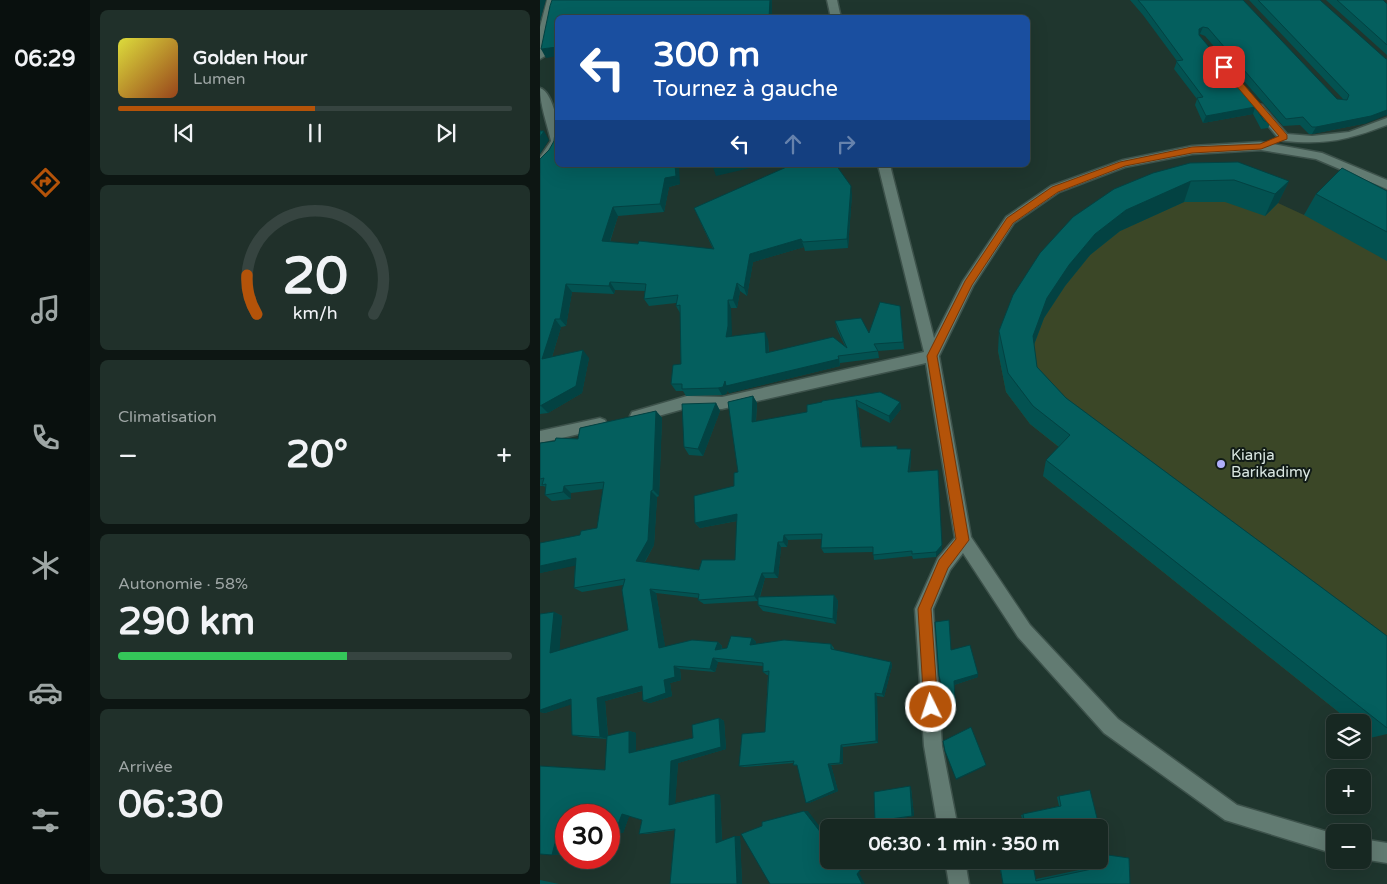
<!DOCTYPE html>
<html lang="fr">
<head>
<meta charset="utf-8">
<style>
  body { margin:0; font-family:"Varela Round",sans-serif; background:#20302a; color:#f1f3f6; height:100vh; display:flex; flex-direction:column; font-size:19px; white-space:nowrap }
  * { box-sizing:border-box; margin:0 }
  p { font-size:16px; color:#9ea6a5 }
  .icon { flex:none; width:28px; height:28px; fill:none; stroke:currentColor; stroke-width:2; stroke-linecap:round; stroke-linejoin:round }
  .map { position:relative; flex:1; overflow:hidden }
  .drawer { display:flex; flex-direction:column; gap:10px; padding:10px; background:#0d1613; width:450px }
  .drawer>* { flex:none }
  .hud { position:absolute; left:15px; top:15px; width:475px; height:152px; border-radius:8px; box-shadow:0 5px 20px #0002,0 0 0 1px #364440; background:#1a4fa0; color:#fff; overflow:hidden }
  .fabs { position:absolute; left:786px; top:714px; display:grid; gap:10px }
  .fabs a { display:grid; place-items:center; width:45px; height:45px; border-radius:8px; background:#172822; box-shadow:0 5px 20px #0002,0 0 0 1px #364440; font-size:25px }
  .speed { position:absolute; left:15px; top:804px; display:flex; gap:10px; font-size:25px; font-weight:700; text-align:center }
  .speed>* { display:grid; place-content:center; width:65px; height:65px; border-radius:50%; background:#172822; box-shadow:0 5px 20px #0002,0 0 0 1px #364440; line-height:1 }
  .speed .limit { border:8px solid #d22; background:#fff; color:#111 }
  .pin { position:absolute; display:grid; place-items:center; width:42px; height:42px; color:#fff; margin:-21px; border-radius:10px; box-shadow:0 2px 8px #0006 }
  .me { position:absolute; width:55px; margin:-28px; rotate:356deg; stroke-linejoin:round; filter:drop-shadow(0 0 4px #0008) }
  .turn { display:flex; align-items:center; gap:18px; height:105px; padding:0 15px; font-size:22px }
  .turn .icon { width:65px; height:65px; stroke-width:2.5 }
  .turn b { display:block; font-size:35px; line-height:42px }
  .lanes { display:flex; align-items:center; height:48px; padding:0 15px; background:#0003; justify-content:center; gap:25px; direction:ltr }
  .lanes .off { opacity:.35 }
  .big { font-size:38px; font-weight:700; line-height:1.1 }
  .drawer .tile { flex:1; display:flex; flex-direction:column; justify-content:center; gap:8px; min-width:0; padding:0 18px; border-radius:8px; background:#20302a }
  .drawer .dial { align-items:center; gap:0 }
  .dial svg { height:130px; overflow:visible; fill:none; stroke:#364440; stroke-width:7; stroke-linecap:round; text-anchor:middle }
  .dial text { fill:#f1f3f6; stroke:none }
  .song { display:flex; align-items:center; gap:15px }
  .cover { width:60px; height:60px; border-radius:8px; background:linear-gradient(135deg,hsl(60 70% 55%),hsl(20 70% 35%)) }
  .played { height:5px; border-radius:2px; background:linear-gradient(90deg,#b45309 50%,#364440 50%) }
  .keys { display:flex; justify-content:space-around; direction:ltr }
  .heat { display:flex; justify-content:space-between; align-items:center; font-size:28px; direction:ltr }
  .charge { height:8px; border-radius:4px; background:linear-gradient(90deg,#34c759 58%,#364440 0) }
  .trip { position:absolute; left:280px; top:819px; width:288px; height:50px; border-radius:8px; background:#172822; box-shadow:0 5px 20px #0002,0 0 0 1px #364440; font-weight:700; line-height:50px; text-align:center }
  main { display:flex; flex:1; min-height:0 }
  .tab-bar { display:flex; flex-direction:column; width:90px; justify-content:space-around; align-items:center; background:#09100e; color:#9ea6a5 }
  .tab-bar .icon { width:35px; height:35px }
  .tab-bar .on { color:#b45309 }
  .tab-bar b { font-size:22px; color:#f1f3f6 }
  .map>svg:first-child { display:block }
  .green { fill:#3b4727 }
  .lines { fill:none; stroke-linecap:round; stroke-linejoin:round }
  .street-casing { stroke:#3d524b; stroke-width:3 }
  .street { fill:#627b72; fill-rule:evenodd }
  .wall { fill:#035251 }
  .shaded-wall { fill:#034242 }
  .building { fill:#045f5e; stroke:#034242 }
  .route { fill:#b45309; stroke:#753606 }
  .poi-dot { fill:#afaefa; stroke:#111b17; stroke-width:2 }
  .labels { text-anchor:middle; stroke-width:4; stroke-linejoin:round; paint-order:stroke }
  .poi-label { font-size:15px; fill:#dae7e2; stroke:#111b17; text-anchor:start }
</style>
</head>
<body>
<main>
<nav class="tab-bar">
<b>06:29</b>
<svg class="icon on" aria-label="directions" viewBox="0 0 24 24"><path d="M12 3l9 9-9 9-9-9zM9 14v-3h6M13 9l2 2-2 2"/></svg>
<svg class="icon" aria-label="music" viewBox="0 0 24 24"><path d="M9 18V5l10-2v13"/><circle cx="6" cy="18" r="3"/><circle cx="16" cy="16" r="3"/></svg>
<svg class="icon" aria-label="phone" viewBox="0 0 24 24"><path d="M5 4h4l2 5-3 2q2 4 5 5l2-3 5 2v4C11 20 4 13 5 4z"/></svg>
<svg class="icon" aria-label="climate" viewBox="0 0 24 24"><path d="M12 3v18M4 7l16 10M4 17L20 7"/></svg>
<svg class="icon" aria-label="car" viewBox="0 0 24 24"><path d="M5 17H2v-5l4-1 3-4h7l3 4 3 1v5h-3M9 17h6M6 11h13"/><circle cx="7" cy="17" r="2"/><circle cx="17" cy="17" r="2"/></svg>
<svg class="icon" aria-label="filters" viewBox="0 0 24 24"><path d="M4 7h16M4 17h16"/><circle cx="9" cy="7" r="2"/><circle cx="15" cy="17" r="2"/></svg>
</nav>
<section class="drawer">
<div class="tile">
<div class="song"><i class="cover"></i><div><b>Golden Hour</b><p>Lumen</p></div></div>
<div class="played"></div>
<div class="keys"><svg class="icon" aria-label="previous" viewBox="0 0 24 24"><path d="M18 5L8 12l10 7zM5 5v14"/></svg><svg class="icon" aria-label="pause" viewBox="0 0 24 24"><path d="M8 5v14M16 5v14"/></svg><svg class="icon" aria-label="next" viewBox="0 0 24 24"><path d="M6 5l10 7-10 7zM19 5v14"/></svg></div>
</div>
<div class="tile dial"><svg viewBox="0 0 100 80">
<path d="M14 69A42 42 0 1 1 86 69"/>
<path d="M14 69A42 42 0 0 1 8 45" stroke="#b45309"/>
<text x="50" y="56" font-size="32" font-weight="700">20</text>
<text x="50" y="72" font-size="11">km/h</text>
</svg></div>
<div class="tile"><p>Climatisation</p>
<div class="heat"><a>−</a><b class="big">20°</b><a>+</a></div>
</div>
<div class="tile"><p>Autonomie · 58%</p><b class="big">290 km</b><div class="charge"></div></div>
<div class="tile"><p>Arrivée</p><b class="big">06:30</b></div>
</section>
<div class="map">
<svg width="847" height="884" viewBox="0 0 847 884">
  <rect width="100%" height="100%" fill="#1f362e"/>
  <!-- green -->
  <path class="green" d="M790,190L847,220V710L830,738L823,732L822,722H811L503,476L525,452L490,424L466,392L458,351L607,195L738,203L764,215Z"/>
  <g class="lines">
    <defs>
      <g id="street">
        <path d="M7,0H17L12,14L5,56L0,59V27Z"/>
        <path d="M287,0H297L301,18H291Z"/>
        <path d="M0,88C14,92 22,136 17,149C15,155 6,167 0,169V157L11,141C7,123 0,106 0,88Z"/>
        <path d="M718,104L722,105L747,134L772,136L809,132L847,118V125C808,140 786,145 744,141L740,140L714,109L713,107Z"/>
        <path d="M721,142L782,153L847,180V189L776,159L721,150L652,154L585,167L519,192L474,223L433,286L399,356L431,537L490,625L578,719L697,805L795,834V854L685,820L564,733L478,637L423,553L410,570L393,609L402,746L418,828H398L384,746L375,609L398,558L415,538L386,363L182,409L147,408L97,422L92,420L90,416L92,412L147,396L182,397L384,352L338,165H350L394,338L423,281L466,217L511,186L583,160L652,146Z"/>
        <path d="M60,418L65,420L67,424L65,428L0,443V431Z"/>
        <path d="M822,839L847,843V863L822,859Z"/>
        <path d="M405,860H425L429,884H409Z"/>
      </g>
    </defs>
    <!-- street casing -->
    <use href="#street" class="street-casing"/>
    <!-- street -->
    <use href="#street" class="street"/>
  </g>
  <!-- wall -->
  <g class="wall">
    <path d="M590,0H703L797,99H803L709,0H780L827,123L772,134H769L760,125L743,126L665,36L660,34L659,35L731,121L728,128L721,129L713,114L663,123L655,105L657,99L634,69L637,61L603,15Z"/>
    <path d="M786,0H843L847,4V55Z"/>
    <path d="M0,159L140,184L129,187L124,212L78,216L70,242L173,249L154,208L312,194L308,248L265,251L264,247L213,262L207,296L200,291L197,308H191V337L228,339L229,352L305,346L297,329L295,321L329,333L360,306L364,349L338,351L339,358L300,363V366L189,393L188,390L186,394L182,395L146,396L143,391H136L131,384L141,364L140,313L136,306V303L109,306L104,299L105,291L75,290L74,294L32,292L26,326L21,327L12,357L49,358L42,393L8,413L0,414Z"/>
    <path d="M613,173L749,181L738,203L725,216L685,202H644L580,231L550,255L525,286L504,318L494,345L497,367L526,398L847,636V734L830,738L822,732V722H811L503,476L506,460L519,447L490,424L466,392L458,351L459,331Z"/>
    <path d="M847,191V261L764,215L776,194Z"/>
    <path d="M340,392L360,402L361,409L350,423L318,407L322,447L357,446V449H371V456L370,472L398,470L402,550L396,557L373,559L372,556L334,560L333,552L284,553L281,548L282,539L248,540L247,547H241L238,578H225L220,597L294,595L298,601L296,624L223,611L218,605V601L164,604L158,600L159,598L116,593L125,647L152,640L178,642L182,646V649L187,648L191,636L212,638L216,642V644L244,640L291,644L294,648V650L351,662L352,666L344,697L337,696L338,743L303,747V764L291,765L298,791L269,803H266L258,766L253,765L254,763L204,767L199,766L202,734L225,732L228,675H227L223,672V666L178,662L175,672L140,669L141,680L130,683L132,696L110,703L103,701L102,691L65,701L68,736L89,731L96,733V751L153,738L152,725L179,718L184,721L186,749L138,763L135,803L175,794L180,795L182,841L195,836H200L202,884H130L135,830L106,834H99L102,820L89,816L83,833H75L69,832V815H26V836L22,854L12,855L0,854V766L65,770L67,739L41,737L32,735L31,704L5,713L0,712V614L14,612L22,616L19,651L88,630L82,590L83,585L42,592L34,588L35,565L0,573V543L40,535L41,531L57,528L63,489L31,493V499L12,501L5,495L6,487L3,486H0V443L15,441L16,438L38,439L40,428L116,411L122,418L119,496L117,497L114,545L105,562L159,570L162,560H195L197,521L160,528L155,523L154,496L194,486V473L198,472L188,402L213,396L217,403L216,422L267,412V405L282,402V401Z"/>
    <path d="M176,403L180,411L163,456L149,455L144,447Z"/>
    <path d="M411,650L438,674V677L414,685L416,704L407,706L399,676Z"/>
    <path d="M370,786L371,788L374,816L338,822L335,821Z"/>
    <path d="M519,796L560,830L484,826L481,815L519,806L517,797Z"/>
    <path d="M559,854L589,858L590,884H463L458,860H492L496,879L558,866Z"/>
    <path d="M0,880L19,884H0Z"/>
  </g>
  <!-- shaded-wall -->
  <g class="shaded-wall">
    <path d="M0,0H6L0,21Z"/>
    <path d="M230,0H232V18H229Z"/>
    <path d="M663,27L660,34L656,36L659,29Z"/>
    <path d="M18,47V56L6,58L1,49Z"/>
    <path d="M490,82L488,105V84Z"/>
    <path d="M715,107L713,114L663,123L666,116Z"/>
    <path d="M847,110V115L827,123L772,134L776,127Z"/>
    <path d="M4,131L9,140L0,154V137Z"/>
    <path d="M135,165H139L140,184L129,187L124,212L120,204L125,178Z"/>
    <path d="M183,165H223L176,176L173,167Z"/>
    <path d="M651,181L644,202L580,231L550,255L525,286L504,318L490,355L493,336L507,298L529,265L555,234L586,210Z"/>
    <path d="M749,181L738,203L725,216L735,194Z"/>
    <path d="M311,186L312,194L308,248L307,239Z"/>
    <path d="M73,207L78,216L67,249L62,241Z"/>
    <path d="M261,239L264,247L213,262L207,296L204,288L210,254Z"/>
    <path d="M70,282L75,290L74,294L69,286Z"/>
    <path d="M197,283L200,291L197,308L193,300Z"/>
    <path d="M26,284L32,292L26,326L20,319Z"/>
    <path d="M188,300L191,308L192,334L190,345L186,337Z"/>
    <path d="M15,319L21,327L9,366L2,359Z"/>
    <path d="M225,332L228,339L229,360L226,353Z"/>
    <path d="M43,350L49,358L42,393L8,413L1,406Z"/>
    <path d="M299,359L300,366L189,393L188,390L186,394L182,395L178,388L185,381Z"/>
    <path d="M213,396L217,403L215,429L212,422Z"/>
    <path d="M316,400L318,407L323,454L321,447Z"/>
    <path d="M360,402L361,409L350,423L349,416Z"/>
    <path d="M176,403L180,411L163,456L158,449Z"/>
    <path d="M116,411L122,418L119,496L113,490Z"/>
    <path d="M371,449V456L369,478L368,472Z"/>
    <path d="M398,470L402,550L396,557V552Z"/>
    <path d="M24,486L31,493V499L23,492Z"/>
    <path d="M111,491L117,497L114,545L102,566L96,561Z"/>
    <path d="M197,514L201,520L160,528L155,523Z"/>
    <path d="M244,535L248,540L247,547L243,542Z"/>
    <path d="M238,542L241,547L238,578L234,573Z"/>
    <path d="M36,558L43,564L0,573V566Z"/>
    <path d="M222,573L225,578L218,601L214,596Z"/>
    <path d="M110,589L116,593L126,652L119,648Z"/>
    <path d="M294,595L298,601L296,624L293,619Z"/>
    <path d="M14,612L22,616L19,657L10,653Z"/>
    <path d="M212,638L216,642L215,649L210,645Z"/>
    <path d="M178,642L182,646L180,654L175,650Z"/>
    <path d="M173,658L178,662L175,672L170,669Z"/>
    <path d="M351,662L352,666L344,697L342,694Z"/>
    <path d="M134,666L140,669L141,680L130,683L132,696L110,703L103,701L124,680Z"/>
    <path d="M438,674V677L414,685V681Z"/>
    <path d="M102,686L108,689L65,701L68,739L60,737L57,698Z"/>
    <path d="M335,693L337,696L338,743L336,741Z"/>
    <path d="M31,699L39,702L5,713L0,712V710Z"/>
    <path d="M179,718L184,721L186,749L138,763L135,805H129L131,761Z"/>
    <path d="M89,731L96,733V755L89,753Z"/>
    <path d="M301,745L303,747V764L300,763Z"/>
    <path d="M288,764L291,765L298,791L269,803H266Z"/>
    <path d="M446,765V766L416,780V779Z"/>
    <path d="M370,786L371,788L374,816H372Z"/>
    <path d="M175,794L180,795L182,843H176Z"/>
    <path d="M264,811H268L289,839V843Z"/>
    <path d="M82,814H90L83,833H75Z"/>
    <path d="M19,827H26V837L22,854L12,855Z"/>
    <path d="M195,836H200L202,884H197Z"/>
    <path d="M328,860H330L319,873L325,884H322L317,874Z"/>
  </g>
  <!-- building -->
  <g class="building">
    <path d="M12,0H230L229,18H150L149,17L142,18H18V47L1,49L10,6Z"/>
    <path d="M598,0H703L797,99L807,100L809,95L718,0H780L846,59H847V110L831,116L776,127H772L763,117L746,119L668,28L663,27L659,29V35L731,121H724L715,107L666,116L657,98L663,97L636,61L643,60L604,7Z"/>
    <path d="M797,0H843L847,4V45Z"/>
    <path d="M0,131H4L0,137Z"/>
    <path d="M15,132L18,133V165H135L136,176L125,178L120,204L73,207L62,241L98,244L99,241L174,249L154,208L251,165H296L311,186L307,239L263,242L261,239L210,254L204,288L197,283L193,300H188V326L186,337L225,332L226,353L293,337L307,348L295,321L321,318L329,333L340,302L360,306L363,342L334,344L338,351L298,356L299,359L186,386L185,381L183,387L178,388L142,389V384H131L133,365L141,364L140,305L136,306L138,295L104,299L106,284L70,282L69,286L26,284L20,319H15L2,359L43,350L36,386L0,406V159L9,150L14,141Z"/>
    <path d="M698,162L749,181L735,194L694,180L651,181L586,210L555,234L529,265L507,298L493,336L497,367L526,398L847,636V728L506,460L530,435L493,406L468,373L459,331L473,295L500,253L533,217L574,189L613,173L650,163Z"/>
    <path d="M173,165H183L173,167Z"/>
    <path d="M802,168L847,191V232L776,194Z"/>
    <path d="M340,392L360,402L349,416L316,400L321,447L357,446V449H371L368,472L398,470L402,545L396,552L372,554V551L333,555V547L281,548L282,534L244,535L243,542H238L234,573H222L214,596L158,600L159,594L110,589L119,648L152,640L178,642L175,650L187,648L191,636L212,638L210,645L244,640L291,644V649L351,662L342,694L335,693L336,741L301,745L300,763L288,764L295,790L266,803L257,765H253L254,761L199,766L202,734L225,732L229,671L223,672V663L173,658L170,669L134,666L135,677L124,680L126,693L103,701L102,686L57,698L60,737L32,735L31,699L0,710V614L14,612L10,653L88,630L82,590L85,579L34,588L36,558L0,566V543L40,535L41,531L57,528L64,482L24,486L23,492L5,495L6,484L2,485L4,478L0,479V443L15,441L16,438L38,439L40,428L116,411L113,490L111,491L108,540L96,561L159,570L162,560H195L197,514L155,523L154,496L194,486V473L198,472L188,402L213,396L212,422L267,412V405L282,402V401Z"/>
    <path d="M176,403L158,449L144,447L142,404Z"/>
    <path d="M294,595L293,619L218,605V597Z"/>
    <path d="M409,620L411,650L430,645L438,674L414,681L415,701L406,703L399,676L395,622Z"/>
    <path d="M179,718L181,747L131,761L129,805L175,794L176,843L195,836L197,884H130L135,829L99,834L102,820L82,814L75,833L69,832V815H26V828L19,827L12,855L0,854V766L65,770L67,736L89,731V753L153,738L152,725Z"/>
    <path d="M431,727L446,765L416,779L405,751L403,741Z"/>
    <path d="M370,786L372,816L335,821L334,792Z"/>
    <path d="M550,790L560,830H559V828H480L485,826L483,814L521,806L519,796Z"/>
    <path d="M264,811L289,843V860H328L317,874L322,884H230L201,834L222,826V822Z"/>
    <path d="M561,854L589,858L590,884H463L459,860H492L496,881L561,867Z"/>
  </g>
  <!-- route -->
  <path class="route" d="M682,65H687L747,135V139L721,149L652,153L585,166L518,192L473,223L432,285L397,356L429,540L408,568L391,609L398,707L396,712L391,714L386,712L384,707L378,609L399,560L416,539L387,356L425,281L467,218L512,187L580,162L652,147L720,144L739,136L682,69Z"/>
  <!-- markers -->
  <circle class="poi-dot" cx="681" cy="464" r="5"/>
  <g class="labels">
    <!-- poi labels -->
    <g class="poi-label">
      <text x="691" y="460">Kianja<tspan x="691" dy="17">Barikadimy</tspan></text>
    </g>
  </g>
</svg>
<div class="fabs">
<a><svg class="icon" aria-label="layers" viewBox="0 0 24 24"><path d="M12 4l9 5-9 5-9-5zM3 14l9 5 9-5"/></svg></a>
<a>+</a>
<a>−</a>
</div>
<div class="speed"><div class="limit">30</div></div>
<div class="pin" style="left:684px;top:67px;background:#d93025"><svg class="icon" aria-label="arrive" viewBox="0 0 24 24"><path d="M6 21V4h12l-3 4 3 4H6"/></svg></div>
<svg class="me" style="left:391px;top:707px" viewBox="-20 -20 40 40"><circle r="17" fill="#b45309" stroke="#fff" stroke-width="3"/><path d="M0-11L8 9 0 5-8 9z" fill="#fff"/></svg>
<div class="trip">06:30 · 1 min · 350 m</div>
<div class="hud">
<div class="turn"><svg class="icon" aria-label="left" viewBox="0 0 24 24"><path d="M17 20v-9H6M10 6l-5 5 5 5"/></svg><div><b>300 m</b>Tournez à gauche</div></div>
<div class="lanes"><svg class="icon" aria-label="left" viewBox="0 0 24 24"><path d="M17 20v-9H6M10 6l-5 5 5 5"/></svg><svg class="icon off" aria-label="ahead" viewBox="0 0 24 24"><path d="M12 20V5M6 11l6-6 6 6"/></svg><svg class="icon off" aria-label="right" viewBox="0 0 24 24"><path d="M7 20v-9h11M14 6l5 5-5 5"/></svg></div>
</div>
</div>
</main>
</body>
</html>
